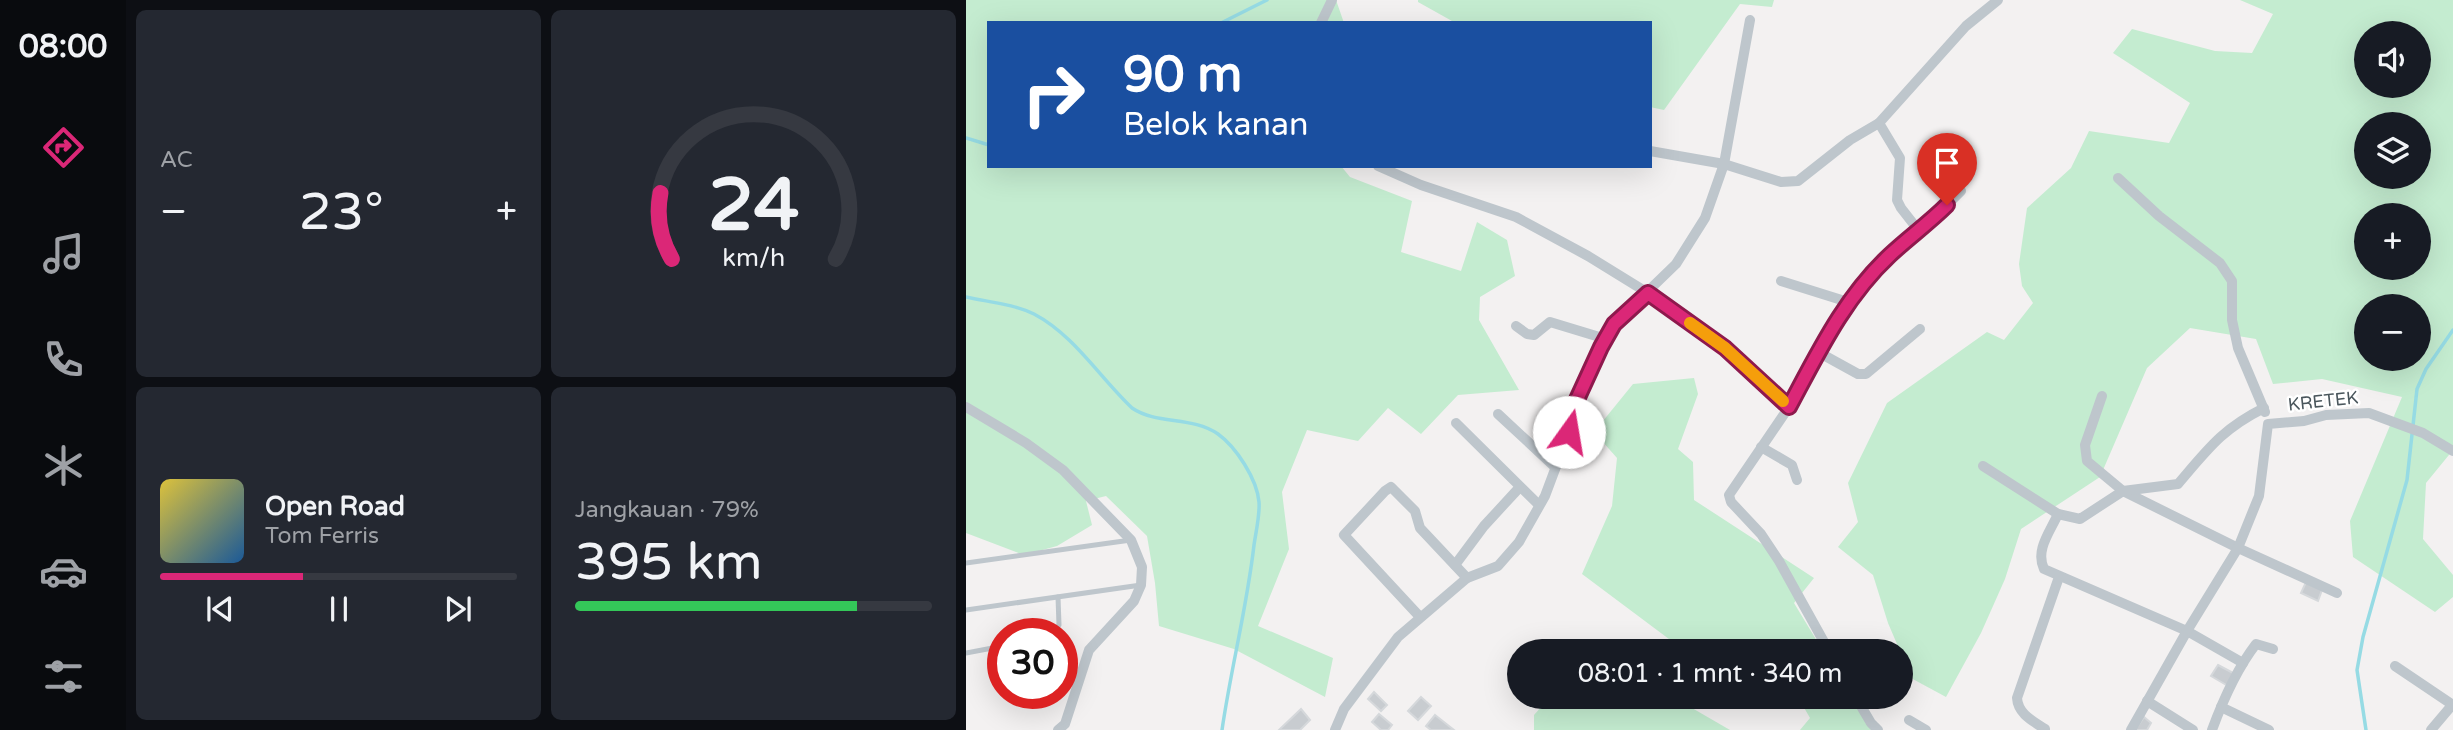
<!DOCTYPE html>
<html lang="id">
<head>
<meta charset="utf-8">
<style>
  body { margin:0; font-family:"Varela Round",sans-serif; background:#242831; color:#f1f3f6; height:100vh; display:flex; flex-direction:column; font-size:26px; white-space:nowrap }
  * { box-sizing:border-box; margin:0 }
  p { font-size:23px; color:#9ea1a6 }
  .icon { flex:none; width:38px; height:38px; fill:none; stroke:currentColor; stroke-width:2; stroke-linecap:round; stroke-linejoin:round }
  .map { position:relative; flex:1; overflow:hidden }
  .sheet { display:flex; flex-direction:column; gap:10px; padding:10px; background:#0d0f14; width:840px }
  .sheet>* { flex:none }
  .banner { position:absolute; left:21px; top:21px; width:665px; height:147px; border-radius:0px; box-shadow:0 7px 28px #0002; background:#1a4fa0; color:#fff; overflow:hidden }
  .controls { position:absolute; left:1388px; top:21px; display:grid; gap:14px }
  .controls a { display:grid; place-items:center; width:77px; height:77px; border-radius:50%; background:#171b24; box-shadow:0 7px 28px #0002; font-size:35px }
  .speed { position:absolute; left:21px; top:618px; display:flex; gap:14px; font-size:35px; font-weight:700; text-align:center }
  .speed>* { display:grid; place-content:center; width:91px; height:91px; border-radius:50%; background:#171b24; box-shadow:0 7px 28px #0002; line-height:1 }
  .speed .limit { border:10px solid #d22; background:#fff; color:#111 }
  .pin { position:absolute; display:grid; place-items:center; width:60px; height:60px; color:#fff; margin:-72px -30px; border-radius:50% 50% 50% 0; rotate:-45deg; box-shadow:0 0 7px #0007 }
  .pin .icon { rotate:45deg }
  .me { position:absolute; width:77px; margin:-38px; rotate:13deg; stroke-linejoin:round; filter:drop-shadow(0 0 5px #0008) }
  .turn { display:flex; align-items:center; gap:24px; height:147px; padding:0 21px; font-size:32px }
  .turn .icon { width:91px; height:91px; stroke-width:2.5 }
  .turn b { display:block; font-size:49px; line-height:60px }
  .big { font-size:52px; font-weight:600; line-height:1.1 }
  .sheet .card { flex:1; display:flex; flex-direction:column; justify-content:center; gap:10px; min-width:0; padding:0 24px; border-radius:10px; background:#242831 }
  .sheet .dial { align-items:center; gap:0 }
  .dial svg { height:182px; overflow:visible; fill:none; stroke:#363941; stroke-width:7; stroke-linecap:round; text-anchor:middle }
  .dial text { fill:#f1f3f6; stroke:none }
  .song { display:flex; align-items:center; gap:21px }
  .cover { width:84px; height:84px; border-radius:10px; background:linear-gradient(135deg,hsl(50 70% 55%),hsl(210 70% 35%)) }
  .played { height:7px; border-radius:4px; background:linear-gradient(90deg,#db2777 40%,#363941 40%) }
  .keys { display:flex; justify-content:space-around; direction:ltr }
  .heat { display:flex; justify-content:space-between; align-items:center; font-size:38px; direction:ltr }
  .charge { height:10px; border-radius:5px; background:linear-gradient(90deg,#34c759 79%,#363941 0) }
  .sheet .tiles { flex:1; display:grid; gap:10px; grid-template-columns:repeat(2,1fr) }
  .trip { position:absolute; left:541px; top:639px; width:406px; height:70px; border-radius:35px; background:#171b24; box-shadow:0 7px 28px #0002; font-weight:600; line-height:70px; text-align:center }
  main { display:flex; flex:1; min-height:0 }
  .dock { display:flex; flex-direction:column; width:126px; justify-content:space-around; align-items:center; background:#090b0e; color:#9ea1a6 }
  .dock .icon { width:49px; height:49px }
  .dock .selected { color:#db2777 }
  .dock b { font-size:32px; color:#f1f3f6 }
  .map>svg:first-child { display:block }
  .green { fill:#c4ecd0; fill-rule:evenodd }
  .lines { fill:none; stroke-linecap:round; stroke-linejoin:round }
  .stream { stroke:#96dbe4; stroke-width:3.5 }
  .building { fill:#c8ccd0; stroke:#d5d8db; stroke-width:2 }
  .service { stroke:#bec6cc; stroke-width:5 }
  .minor { stroke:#bec6cc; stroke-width:10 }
  .route-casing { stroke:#8e194d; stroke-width:18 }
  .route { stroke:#db2777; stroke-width:12 }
  .slow { stroke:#f59e0b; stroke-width:12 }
  .labels { text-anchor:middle; stroke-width:5; stroke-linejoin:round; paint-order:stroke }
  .street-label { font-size:18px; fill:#4a565c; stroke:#fff }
</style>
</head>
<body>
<main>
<nav class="dock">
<b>08:00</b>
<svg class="icon selected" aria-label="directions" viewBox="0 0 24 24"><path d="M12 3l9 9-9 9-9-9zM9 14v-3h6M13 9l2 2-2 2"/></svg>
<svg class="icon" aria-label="music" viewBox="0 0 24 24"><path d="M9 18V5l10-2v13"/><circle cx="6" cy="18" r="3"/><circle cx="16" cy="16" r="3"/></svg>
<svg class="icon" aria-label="phone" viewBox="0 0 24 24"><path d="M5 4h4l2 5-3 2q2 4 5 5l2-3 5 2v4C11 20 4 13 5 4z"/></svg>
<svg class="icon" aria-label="climate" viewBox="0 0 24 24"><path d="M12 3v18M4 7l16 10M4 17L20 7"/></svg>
<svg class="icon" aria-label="car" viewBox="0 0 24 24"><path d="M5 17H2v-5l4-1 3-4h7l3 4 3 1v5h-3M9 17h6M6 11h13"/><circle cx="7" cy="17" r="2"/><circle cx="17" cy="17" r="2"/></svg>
<svg class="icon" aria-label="filters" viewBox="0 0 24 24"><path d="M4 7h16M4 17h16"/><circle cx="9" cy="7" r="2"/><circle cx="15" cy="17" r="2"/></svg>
</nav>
<section class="sheet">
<div class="tiles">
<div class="card"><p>AC</p>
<div class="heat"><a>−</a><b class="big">23°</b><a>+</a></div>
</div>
<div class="card dial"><svg viewBox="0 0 100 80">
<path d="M14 69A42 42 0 1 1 86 69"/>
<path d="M14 69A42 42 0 0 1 9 40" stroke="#db2777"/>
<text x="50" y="56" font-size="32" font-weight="700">24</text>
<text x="50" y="72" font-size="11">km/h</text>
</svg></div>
<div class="card">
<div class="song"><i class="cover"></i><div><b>Open Road</b><p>Tom Ferris</p></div></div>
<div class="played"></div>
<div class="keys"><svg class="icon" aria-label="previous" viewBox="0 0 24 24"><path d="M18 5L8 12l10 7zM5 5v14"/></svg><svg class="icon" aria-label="pause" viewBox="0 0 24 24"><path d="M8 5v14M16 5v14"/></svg><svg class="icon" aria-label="next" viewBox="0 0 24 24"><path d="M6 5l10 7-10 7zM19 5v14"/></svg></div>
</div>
<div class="card"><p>Jangkauan · 79%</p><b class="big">395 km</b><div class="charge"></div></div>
</div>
</section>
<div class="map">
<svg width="1487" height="730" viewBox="0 0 1487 730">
  <rect width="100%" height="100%" fill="#f3f1f1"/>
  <!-- green -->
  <g class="green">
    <path d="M0,0H370L378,23H23V166H375L384,177L446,201L435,252L495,271L511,222L541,240L549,276L514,297L513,320L553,390L492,395L455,434L422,408L392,441L341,430L316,492L323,549L292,626L367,658L359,697L268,649L193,626L189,583L181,536L140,496L120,501L126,525L91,546L58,555L0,533Z"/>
    <path d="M452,0H808L806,7L774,4L698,110L684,107V23H506L486,21L452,2Z"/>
    <path d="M1274,0H1487V450L1460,483L1457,539L1487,575V597L1469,612L1387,557L1384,521L1436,397L1356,379L1307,384L1290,339L1224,328L1181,368L1134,477L1055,529L1039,579L1015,633L980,697L943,677L934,651L922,623L907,575L872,547L892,522L882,483L921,403L1021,332L1038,340L1067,303L1056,286L1053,264L1061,208L1105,168L1123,131L1203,143L1224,103L1147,53L1166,29L1249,51L1286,53L1307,14ZM1400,33H1452V86H1400ZM1400,124H1452V177H1400ZM1400,215H1452V268H1400ZM1400,306H1452V359H1400Z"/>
    <path d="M728,378L732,394L712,449L727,462L728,500L848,578L828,603L857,651H719L616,574L646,506L651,458L628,432L667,384Z"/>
    <path d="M584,697H707L764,730H568V715Z"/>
    <path d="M832,697H885L905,730H834L844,718Z"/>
  </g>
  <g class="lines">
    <!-- stream -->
    <g class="stream">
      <path d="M255,23L301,0"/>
      <path d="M0,138L23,145"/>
      <path d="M0,297C22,302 48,304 68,314C108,335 134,378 166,408C191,425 226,416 252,434C270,447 291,479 293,502C294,515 290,531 288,545C281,607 265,668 256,730"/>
      <path d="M1400,730L1391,670L1397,637L1441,480L1451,389L1460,369L1487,330"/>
    </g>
  </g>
  <!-- building -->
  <g class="building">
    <path d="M1340,582L1356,590L1352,601L1335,593Z"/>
    <path d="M1252,665L1269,674L1262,686L1245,676Z"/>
    <path d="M408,692L421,705L415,711L402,699Z"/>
    <path d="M455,697L465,706L452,720L442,711Z"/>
    <path d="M335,709L344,720L334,730H313Z"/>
    <path d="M413,714L426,725L422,730H415L406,722Z"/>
    <path d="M469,715L488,730H465L460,726Z"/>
    <path d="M1178,717L1185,723L1181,730H1169Z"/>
  </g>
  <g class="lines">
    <!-- service -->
    <g class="service">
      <path d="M0,563L165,540"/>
      <path d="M0,610L175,585"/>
      <path d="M86,634L93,625L92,597"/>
      <path d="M0,653L37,646"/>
    </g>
    <!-- minor -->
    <g class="minor">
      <path d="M355,23L366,0"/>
      <path d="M913,123L934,158L931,200L935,208L953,231"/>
      <path d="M684,151L758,164L815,182L832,181L884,140L913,123L1000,26L1032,0"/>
      <path d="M412,166L455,185L550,217L622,256L682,293L759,348L823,407"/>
      <path d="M1152,178L1193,216L1254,263L1266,281V320L1272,348L1299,412"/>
      <path d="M815,281L882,302"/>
      <path d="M550,326L561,334L568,335L584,322L640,339"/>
      <path d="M852,352L892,374H900L954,329"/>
      <path d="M1136,396L1119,445L1121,461L1157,491L1272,548L1371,593"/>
      <path d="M0,407L60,443L97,470L165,540L176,567L175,585L168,601L123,650L99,724L92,730"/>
      <path d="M532,414L589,467"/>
      <path d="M490,423L573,505"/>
      <path d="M795,447L826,465L831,480"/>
      <path d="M1017,466L1092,514L1114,519L1157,491L1212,484C1242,449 1256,429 1298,408"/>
      <path d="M1092,514C1084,532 1069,550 1078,569L1221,631L1277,663"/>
      <path d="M489,565L518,526L553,488"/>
      <path d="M454,617L378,535L419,491L425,487L449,511L454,528L501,578"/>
      <path d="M863,651L813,561L795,534L765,502L763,495L823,407L864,329L882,302L923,256L966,220L995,191"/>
      <path d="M1429,666L1487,705"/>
      <path d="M889,696L905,723L912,730"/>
      <path d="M1181,701L1227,730"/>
      <path d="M1255,707L1303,730"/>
      <path d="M943,720L960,730"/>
      <path d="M1079,729C1067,721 1052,714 1051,698L1093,577"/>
      <path d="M369,730L378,709L432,637L501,578L532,566L553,542L579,496L603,432L608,406L615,386L627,369L635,347L648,324L710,264L739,218L758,164L784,20"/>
      <path d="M1165,730L1221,631L1272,548L1293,496L1302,424L1338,421L1360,415L1403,413L1457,433L1487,451"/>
      <path d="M1246,730C1257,700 1270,670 1290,644L1307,649"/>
      <path d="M1465,730L1487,704"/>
    </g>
  </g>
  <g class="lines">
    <defs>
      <path id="route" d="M603,432L608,406L635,347L648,324L682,293L759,348L823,407C852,353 878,298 924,255C942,238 963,223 981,205"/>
    </defs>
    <!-- route casing -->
    <use href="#route" class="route-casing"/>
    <!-- route -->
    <use href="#route" class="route"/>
    <!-- slow -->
    <path class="slow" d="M724,323L759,348L817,401"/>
  </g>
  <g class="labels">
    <!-- street labels -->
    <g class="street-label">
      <text transform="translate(1357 401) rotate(-6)" y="6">KRETEK</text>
    </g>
  </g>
</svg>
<div class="controls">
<a><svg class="icon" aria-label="sound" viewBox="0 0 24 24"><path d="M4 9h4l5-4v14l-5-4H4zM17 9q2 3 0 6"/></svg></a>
<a><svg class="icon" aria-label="layers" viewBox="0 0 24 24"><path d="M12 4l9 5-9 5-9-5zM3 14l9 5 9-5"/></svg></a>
<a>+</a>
<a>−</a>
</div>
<div class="speed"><div class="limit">30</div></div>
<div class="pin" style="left:981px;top:205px;background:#d93025"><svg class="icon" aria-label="arrive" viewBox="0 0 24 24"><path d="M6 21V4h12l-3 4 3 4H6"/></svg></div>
<svg class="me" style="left:603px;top:432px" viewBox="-20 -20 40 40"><circle r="19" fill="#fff"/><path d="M0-13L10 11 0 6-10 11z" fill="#db2777"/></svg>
<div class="trip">08:01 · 1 mnt · 340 m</div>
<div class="banner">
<div class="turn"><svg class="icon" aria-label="right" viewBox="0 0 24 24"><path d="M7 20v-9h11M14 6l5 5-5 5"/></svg><div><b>90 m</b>Belok kanan</div></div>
</div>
</div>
</main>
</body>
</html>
